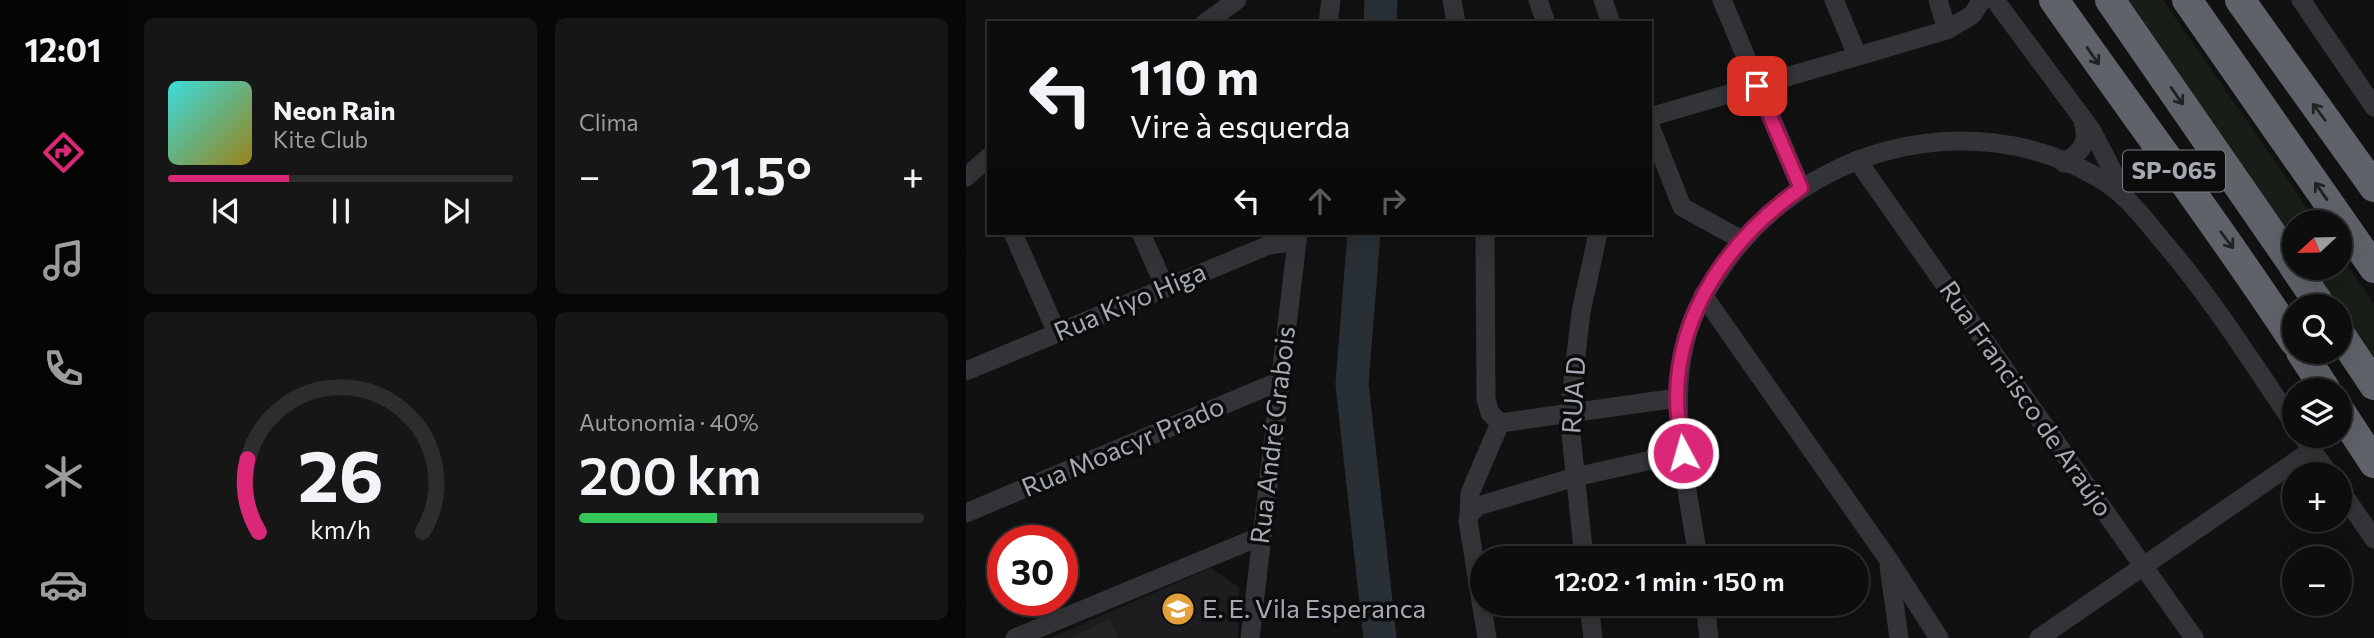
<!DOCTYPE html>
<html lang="pt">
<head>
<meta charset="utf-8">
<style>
  body { margin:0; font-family:Commissioner,sans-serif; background:#161617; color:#f1f3f6; height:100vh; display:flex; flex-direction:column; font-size:26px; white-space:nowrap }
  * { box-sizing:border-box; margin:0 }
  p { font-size:23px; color:#9a9c9e }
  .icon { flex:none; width:38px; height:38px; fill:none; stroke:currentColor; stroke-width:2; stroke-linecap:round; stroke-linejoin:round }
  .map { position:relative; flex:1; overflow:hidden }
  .panel { display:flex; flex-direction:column; gap:18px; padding:18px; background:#070708; width:840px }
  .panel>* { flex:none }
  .guide { position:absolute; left:21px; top:21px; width:665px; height:214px; border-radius:0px; box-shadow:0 7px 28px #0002,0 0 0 2px #2d2d2e; background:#0d0d0e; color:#f1f3f6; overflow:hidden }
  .needle { width:46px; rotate:248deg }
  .controls { position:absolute; left:1316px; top:210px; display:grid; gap:14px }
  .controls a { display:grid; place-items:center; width:70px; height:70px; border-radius:50%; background:#0d0d0e; box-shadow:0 7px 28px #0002,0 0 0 2px #2d2d2e; font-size:35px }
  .speed { position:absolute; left:21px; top:525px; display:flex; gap:14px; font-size:35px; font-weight:700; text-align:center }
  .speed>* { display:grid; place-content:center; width:91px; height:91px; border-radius:50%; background:#0d0d0e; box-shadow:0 7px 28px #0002,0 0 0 2px #2d2d2e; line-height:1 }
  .speed .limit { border:10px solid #d22; background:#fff; color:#111 }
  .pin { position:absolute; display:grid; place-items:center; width:60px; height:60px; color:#fff; margin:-30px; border-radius:14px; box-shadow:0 4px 10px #0006 }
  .me { position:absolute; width:77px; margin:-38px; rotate:354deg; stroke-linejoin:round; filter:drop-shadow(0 0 5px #0008) }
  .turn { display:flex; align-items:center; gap:24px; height:147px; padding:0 28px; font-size:32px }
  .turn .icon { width:91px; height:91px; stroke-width:2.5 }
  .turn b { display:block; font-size:49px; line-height:60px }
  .lanes { display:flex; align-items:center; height:66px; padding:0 28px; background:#0003; justify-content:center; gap:35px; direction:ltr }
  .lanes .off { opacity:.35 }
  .big { font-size:52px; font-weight:600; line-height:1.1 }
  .panel .widget { flex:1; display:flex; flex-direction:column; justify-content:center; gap:10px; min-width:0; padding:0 24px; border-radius:10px; background:#161617 }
  .panel .dial { align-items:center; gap:0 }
  .dial svg { height:182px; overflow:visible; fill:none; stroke:#2d2d2e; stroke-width:7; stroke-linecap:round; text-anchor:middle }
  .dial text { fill:#f1f3f6; stroke:none }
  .song { display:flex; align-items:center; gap:21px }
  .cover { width:84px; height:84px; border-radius:10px; background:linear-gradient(135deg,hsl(180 70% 55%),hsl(50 70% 35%)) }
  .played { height:7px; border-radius:4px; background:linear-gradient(90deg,#db2777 35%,#2d2d2e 35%) }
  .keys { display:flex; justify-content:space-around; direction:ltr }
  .heat { display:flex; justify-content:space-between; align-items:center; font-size:38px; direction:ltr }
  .charge { height:10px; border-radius:5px; background:linear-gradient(90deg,#34c759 40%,#2d2d2e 0) }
  .panel .tiles { flex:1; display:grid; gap:18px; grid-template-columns:repeat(2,1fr) }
  .trip { position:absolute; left:504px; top:546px; width:399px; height:70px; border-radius:35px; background:#0d0d0e; box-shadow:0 7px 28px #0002,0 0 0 2px #2d2d2e; font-weight:600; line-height:70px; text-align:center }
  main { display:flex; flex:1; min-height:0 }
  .tabs { display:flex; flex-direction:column; width:126px; justify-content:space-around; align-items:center; background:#050506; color:#9a9c9e }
  .tabs .icon { width:49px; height:49px }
  .tabs .selected { color:#db2777 }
  .tabs b { font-size:32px; color:#f1f3f6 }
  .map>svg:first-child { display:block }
  .built { fill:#1d1d1f }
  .green { fill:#181d18 }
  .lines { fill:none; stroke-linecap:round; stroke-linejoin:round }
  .river { stroke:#293035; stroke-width:33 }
  .building { fill:#242426 }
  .minor { stroke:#333437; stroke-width:19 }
  .highway { stroke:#5f6268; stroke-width:30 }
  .oneway { stroke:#212224 }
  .route-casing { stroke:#8e194d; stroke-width:18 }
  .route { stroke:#db2777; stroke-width:12 }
  .labels { text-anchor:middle; stroke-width:7; stroke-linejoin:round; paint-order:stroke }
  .shield { fill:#0c0c0d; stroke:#767a80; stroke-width:2 }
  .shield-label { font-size:24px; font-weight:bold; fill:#a4a9b2 }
  .street-label { font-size:26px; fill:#a4a9b2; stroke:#0c0c0d }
  .poi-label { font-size:26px; fill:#a4a9b2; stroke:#0c0c0d; text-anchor:start }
</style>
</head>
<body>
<main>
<nav class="tabs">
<b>12:01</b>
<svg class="icon selected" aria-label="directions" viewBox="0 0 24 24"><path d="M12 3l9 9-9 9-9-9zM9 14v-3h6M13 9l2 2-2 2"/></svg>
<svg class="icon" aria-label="music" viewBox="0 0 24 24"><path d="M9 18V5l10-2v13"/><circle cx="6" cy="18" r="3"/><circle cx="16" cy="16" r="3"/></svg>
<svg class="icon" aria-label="phone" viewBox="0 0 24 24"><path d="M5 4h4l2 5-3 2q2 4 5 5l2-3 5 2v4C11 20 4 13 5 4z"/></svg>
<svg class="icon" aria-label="climate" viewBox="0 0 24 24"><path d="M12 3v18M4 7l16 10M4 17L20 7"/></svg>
<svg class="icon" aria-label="car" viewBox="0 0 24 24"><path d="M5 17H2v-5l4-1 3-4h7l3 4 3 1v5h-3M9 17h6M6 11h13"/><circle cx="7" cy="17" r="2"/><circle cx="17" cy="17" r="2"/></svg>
</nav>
<section class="panel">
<div class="tiles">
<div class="widget">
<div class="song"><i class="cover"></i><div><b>Neon Rain</b><p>Kite Club</p></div></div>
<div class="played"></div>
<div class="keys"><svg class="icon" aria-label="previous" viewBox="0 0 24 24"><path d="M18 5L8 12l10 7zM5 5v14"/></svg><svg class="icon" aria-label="pause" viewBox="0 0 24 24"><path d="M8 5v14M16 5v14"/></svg><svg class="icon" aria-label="next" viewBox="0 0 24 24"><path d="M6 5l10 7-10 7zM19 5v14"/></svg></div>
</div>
<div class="widget"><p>Clima</p>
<div class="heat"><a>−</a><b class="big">21.5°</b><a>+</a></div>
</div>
<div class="widget dial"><svg viewBox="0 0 100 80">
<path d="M14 69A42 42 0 1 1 86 69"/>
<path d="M14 69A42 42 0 0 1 9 37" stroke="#db2777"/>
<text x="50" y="56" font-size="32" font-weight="700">26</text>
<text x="50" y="72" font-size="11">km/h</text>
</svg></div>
<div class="widget"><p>Autonomia · 40%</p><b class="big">200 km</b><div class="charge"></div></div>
</div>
</section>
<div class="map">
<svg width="1408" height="638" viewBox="0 0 1408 638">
  <rect width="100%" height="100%" fill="#111112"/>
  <!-- built -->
  <path class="built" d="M245,568L273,587L272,638H84Z"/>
  <!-- green -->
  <g class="green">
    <path d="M1160,0H1197L1351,222H1328V245Z"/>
    <path d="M1374,254L1408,304V362L1374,312V306H1370L1344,268H1374Z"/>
  </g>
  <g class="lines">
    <!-- river -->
    <g class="river">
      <path d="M414,23L415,0"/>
      <path d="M398,233L386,384L414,638"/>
    </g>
  </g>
  <!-- building -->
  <path class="building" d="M144,619L153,638H104Z"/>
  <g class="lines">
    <!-- minor -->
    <g class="minor">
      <path d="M486,0L490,23"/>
      <path d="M572,0L580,23"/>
      <path d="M637,0L645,23"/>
      <path d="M756,0L835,188"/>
      <path d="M868,0L891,55"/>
      <path d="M972,0L981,30"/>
      <path d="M1029,0L1126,131L1159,195"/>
      <path d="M1335,0L1408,107"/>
      <path d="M239,23L271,0"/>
      <path d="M362,23L365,0"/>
      <path d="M684,117L981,30L1006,15L1016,0"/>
      <path d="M684,126L716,207L774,239"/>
      <path d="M891,160L1228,638"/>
      <path d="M1098,163C1115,152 1124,143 1117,122"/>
      <path d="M0,177L23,157"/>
      <path d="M47,233L91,333"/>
      <path d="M175,233L199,287"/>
      <path d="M519,233L520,399L524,413L534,423"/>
      <path d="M737,295L922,559L973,638"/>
      <path d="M0,371L303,245L331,241"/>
      <path d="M534,423L711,398"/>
      <path d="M1336,436L1363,474"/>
      <path d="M1374,490L1408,539"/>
      <path d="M0,513L314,381"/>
      <path d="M503,515L504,493L534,423"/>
      <path d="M618,558L603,415L615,312L632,233"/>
      <path d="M732,558C722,489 702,413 719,343C725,317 738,293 753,272C833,149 1001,102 1131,177C1158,192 1176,216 1195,239C1245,297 1285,361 1328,424"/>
      <path d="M923,567L933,638"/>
      <path d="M623,604L627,638"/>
      <path d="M739,604L743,638"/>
      <path d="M49,638L295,536"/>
      <path d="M284,638L332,233"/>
      <path d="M521,638L502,521L503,515L512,506L609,477L717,453"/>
      <path d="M1073,638L1346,450"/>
    </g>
    <!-- highway -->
    <g class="highway">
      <path d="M1088,0C1168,114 1252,225 1328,341"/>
      <path d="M1144,0L1328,266"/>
      <path d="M1221,0L1408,268"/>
      <path d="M1274,0L1408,187"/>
      <path d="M1329,268L1355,306"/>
      <path d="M1374,334L1408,385"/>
      <path d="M1335,352L1360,390"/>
      <path d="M1374,411L1408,463"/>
    </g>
  </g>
  <!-- one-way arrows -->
  <defs><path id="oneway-shaft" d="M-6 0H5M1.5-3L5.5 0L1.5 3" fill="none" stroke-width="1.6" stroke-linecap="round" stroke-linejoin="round" transform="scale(1.75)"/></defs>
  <g class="oneway">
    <use href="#oneway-shaft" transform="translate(1127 56) rotate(55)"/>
    <use href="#oneway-shaft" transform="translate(1211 96) rotate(55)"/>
    <use href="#oneway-shaft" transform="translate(1353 112) rotate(-127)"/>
    <use href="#oneway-shaft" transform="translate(1355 191) rotate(-125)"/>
    <use href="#oneway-shaft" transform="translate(1261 240) rotate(53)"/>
  </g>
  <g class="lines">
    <defs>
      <path id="route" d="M717,453C715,435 711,417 711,399C711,310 766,237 835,188L791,86"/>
    </defs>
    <!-- route casing -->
    <use href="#route" class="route-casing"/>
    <!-- route -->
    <use href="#route" class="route"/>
  </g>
  <!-- icons -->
  <defs>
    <symbol id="school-disc" viewBox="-11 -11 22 22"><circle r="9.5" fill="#e29f3a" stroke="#0c0c0d"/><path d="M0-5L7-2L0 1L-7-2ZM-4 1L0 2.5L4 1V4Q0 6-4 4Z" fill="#fff"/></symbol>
  </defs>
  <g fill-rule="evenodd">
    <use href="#school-disc" x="193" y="590" width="38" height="38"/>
  </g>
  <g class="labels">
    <!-- shield labels -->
    <rect class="shield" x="1157" y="150.5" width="102" height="41" rx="5"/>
    <g class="shield-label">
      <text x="1208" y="179">SP-065</text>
    </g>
    <!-- street labels -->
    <g class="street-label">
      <text transform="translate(164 302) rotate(-23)" y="9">Rua Kiyo Higa</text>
      <text transform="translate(608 395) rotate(-86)" y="9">RUA D</text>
      <text transform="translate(1060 399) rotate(55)" y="9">Rua Francisco de Araújo</text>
      <text transform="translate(307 435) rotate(-83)" y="9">Rua André Grabois</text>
      <text transform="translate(157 447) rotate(-23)" y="9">Rua Moacyr Prado</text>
    </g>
    <!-- poi labels -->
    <g class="poi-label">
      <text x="236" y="618">E. E. Vila Esperanca</text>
    </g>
  </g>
</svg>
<div class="controls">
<a><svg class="needle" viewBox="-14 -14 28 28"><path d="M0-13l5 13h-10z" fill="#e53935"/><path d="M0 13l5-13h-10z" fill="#9a9c9e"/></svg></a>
<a><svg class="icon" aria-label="search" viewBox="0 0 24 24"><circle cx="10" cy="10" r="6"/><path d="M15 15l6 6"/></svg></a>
<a><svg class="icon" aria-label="layers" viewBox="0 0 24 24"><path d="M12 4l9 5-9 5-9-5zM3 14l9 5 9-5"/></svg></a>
<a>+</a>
<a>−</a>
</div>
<div class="speed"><div class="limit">30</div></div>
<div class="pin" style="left:791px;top:86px;background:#d93025"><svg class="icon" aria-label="arrive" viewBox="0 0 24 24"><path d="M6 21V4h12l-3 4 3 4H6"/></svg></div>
<svg class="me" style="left:717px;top:453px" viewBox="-20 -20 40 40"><circle r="17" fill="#db2777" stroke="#fff" stroke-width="3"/><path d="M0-11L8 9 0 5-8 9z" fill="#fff"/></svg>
<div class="trip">12:02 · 1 min · 150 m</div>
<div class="guide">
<div class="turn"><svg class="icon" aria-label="left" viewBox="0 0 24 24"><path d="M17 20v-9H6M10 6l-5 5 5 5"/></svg><div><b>110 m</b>Vire à esquerda</div></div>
<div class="lanes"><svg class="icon" aria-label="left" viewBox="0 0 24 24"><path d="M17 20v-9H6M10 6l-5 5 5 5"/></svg><svg class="icon off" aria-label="ahead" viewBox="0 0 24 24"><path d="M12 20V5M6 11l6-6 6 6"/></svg><svg class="icon off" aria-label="right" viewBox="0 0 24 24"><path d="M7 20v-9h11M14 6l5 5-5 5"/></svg></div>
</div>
</div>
</main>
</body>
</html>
